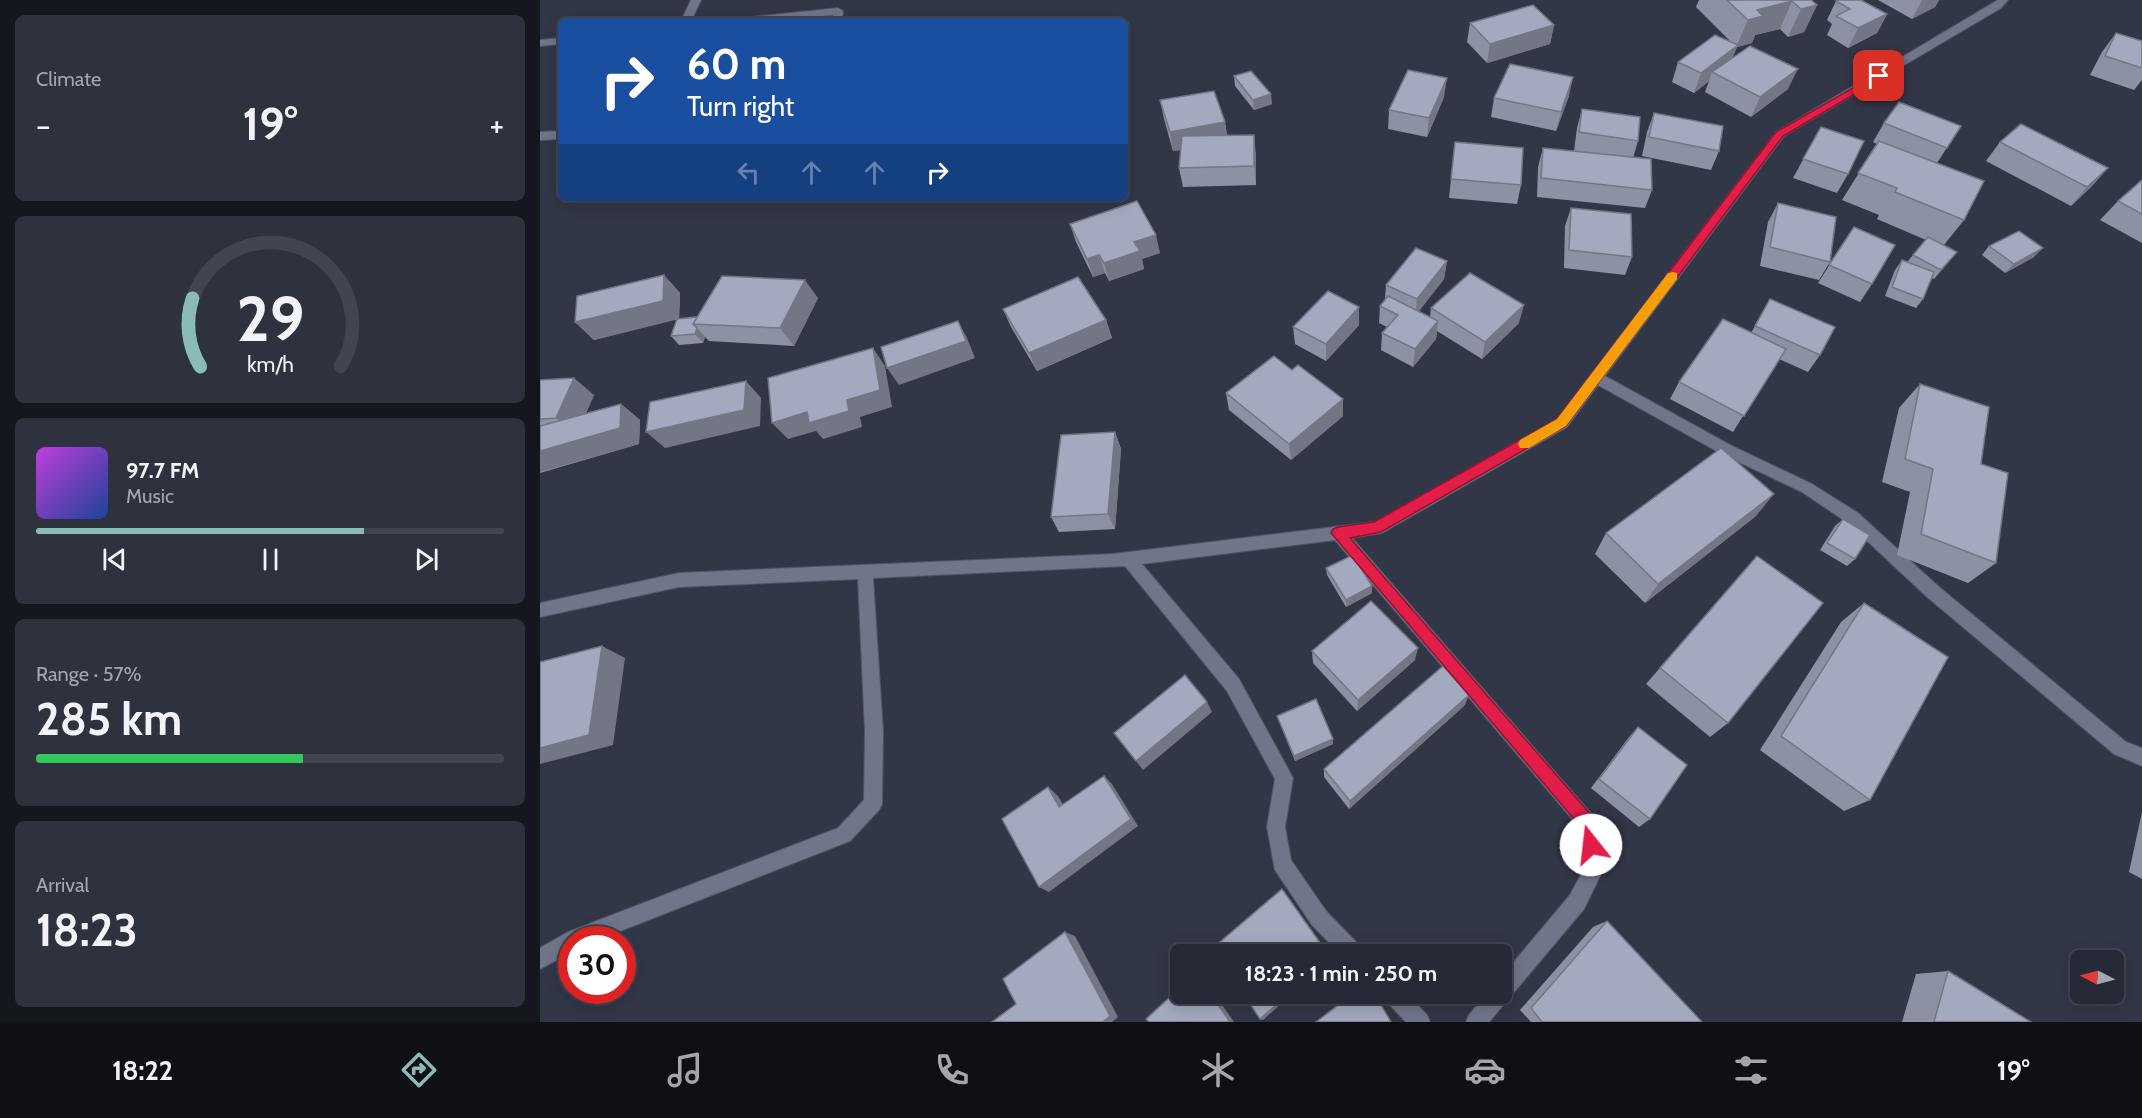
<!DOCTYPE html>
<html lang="en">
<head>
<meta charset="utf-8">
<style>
  body { margin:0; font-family:Cabin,sans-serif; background:#2e313e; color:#f1f3f6; height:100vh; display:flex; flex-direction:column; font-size:22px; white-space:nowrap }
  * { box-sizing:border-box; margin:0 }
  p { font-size:20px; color:#a4a6ad }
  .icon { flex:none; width:33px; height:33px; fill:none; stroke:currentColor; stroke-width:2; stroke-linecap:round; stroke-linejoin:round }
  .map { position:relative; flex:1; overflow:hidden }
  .details { display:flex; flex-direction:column; gap:15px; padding:15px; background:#15171e; width:540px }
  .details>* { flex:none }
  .guide { position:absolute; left:18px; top:18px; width:570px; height:183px; border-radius:9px; box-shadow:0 3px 15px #0003,0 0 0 2px #424551; background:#1a4fa0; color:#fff; overflow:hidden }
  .needle { width:39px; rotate:276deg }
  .fabs { position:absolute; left:1530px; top:950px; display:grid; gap:12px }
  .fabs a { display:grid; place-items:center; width:54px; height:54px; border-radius:9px; background:#262936; box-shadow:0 3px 15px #0003,0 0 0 2px #424551; font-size:30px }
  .speed { position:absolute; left:18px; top:926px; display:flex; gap:12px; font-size:30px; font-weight:700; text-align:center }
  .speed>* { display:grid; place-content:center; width:78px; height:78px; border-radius:50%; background:#262936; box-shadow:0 3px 15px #0003,0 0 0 2px #424551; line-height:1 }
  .speed .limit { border:9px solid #d22; background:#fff; color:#111 }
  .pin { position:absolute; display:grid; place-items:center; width:51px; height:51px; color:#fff; margin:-26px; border-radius:12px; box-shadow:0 3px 9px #0006 }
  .me { position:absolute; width:66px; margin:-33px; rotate:344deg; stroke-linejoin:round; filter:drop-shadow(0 0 4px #0008) }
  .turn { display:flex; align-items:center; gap:21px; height:126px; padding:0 30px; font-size:27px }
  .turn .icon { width:78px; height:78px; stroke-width:2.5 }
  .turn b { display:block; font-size:42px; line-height:51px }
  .lanes { display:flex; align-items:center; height:57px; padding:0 30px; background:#0003; justify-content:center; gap:30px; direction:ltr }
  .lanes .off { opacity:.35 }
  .big { font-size:45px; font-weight:700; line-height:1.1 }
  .details .tile { flex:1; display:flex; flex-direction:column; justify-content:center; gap:9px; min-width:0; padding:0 21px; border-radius:9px; background:#2e313e }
  .details .dial { align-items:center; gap:0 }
  .dial svg { height:156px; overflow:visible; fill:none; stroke:#424551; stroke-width:7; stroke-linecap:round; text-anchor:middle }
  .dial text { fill:#f1f3f6; stroke:none }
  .song { display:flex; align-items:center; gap:18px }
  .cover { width:72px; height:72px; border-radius:9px; background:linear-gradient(135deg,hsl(290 70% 55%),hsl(220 70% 35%)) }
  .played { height:6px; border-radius:3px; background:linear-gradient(90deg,#8bbbb9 70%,#424551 70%) }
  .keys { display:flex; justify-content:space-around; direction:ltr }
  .heat { display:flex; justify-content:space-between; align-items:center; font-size:33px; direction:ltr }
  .charge { height:9px; border-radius:4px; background:linear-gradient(90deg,#34c759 57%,#424551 0) }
  .trip { position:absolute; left:630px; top:944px; width:342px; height:60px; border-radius:9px; background:#262936; box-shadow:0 3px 15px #0003,0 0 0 2px #424551; font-weight:700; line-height:60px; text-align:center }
  .dock { display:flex; height:96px; justify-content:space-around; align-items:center; background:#0f1016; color:#a4a6ad }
  .dock .icon { width:42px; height:42px }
  .dock .current { color:#8bbbb9 }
  .dock b { font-size:27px; color:#f1f3f6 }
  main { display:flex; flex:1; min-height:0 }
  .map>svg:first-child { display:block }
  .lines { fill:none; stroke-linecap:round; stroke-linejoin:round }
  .street-casing { stroke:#515563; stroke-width:2 }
  .street { fill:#70768a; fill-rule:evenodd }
  .wall { fill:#8c91a3 }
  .shaded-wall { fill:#727685 }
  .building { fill:#a3a9be; stroke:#727685; stroke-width:1.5 }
  .route { fill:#e11d48; stroke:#92132f; stroke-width:1.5 }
  .slow { fill:#f59e0b }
</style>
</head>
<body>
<main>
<section class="details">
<div class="tile"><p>Climate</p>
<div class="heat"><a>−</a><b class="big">19°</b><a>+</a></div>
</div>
<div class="tile dial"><svg viewBox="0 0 100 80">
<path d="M14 69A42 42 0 1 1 86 69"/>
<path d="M14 69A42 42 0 0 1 10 34" stroke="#8bbbb9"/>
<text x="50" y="56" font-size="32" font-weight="700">29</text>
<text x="50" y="72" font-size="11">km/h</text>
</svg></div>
<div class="tile">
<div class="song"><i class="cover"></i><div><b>97.7 FM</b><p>Music</p></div></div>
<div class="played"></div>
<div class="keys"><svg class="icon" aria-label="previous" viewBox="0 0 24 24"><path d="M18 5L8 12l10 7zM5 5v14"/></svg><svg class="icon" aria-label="pause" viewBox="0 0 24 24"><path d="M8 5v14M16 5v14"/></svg><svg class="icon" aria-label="next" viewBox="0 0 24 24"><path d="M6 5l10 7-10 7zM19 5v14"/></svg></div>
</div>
<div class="tile"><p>Range · 57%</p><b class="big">285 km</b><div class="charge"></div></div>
<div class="tile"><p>Arrival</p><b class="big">18:23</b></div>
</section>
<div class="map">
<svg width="1602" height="1022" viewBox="0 0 1602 1022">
  <rect width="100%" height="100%" fill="#323748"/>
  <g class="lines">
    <defs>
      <g id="street">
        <path d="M151,0H161L151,21H141Z"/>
        <path d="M1458,0H1468L1461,8L1244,136L1065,376L1190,445L1272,484L1318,513L1398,586L1586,742L1602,748V766L1574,754L1386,596L1308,523L1262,492L1180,453L1058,385L1027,427L842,533L812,538L1054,817L1057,823L1064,868L1044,909L949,1022H926L929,1015L947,993H962V976L1030,895L1045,867L1039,827L795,540L602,564L699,679L753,778L745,827L751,860L786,911L821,947L824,954H800L772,925L735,870L727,827L735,779L687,691L585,566L333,578L343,732L342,804L339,810L310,841L60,939H32V952L0,969V948L28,932L298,828L324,800L325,732L318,579L139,587L0,617V603L139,573L573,554L835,522L1017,419L1236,132Z"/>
        <path d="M298,8L303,11L302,21H292L293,15L231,21H198L203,18Z"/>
        <path d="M21,38V44L0,46V40Z"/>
        <path d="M21,131V139L0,140V132Z"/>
        <path d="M842,993H866L887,1015L890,1022H866L845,1000Z"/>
      </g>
    </defs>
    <!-- street casing -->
    <use href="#street" class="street-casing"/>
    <!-- street -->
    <use href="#street" class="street"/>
  </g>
  <!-- wall -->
  <g class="wall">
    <path d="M1159,0H1271L1277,5L1264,32L1248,37L1240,29L1215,35L1212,43L1197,47L1192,58L1248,89L1211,117L1165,92L1169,81L1154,93L1132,82L1138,62L1191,42L1156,7Z"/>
    <path d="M1338,0H1399L1395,7L1372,19Z"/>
    <path d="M1296,1L1347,14L1337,33L1308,48L1287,35L1292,24L1287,20Z"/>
    <path d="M930,23L1014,25L1010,44L947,63L927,42Z"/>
    <path d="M1576,33L1602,41V80L1594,90L1550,75L1562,52Z"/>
    <path d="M694,76L732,104L714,110L695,86Z"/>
    <path d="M1029,96L1016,131L951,117L954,98Z"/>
    <path d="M904,97L887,137L848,129L849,110Z"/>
    <path d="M620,100L685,122L687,135L716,154V185L643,187L639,168L641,150L633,151L624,119Z"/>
    <path d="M1042,109L1098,141L1093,158L1112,190L1105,208L997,197L998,167L1003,148L1034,151L1037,128Z"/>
    <path d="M1114,113L1179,151L1171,170L1102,156L1107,132Z"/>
    <path d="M1344,123L1421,126L1397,163L1424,220L1404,245L1417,252L1394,279L1391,278L1383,299L1376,308L1345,296L1355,270L1362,260L1367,262L1386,240L1337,219L1339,215L1302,200L1337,144L1333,142Z"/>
    <path d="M1281,127L1308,174L1297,193L1253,178Z"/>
    <path d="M915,142L981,185L977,204L909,198Z"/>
    <path d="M1460,142L1568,168L1551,187L1531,206L1446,161Z"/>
    <path d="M1602,180V243L1560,220L1578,201Z"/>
    <path d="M1238,203L1290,262L1279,280L1220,266L1228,222Z"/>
    <path d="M1031,208L1092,257L1085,275L1024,268L1025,226Z"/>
    <path d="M530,224L620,253L602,259L604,269L569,281L565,273L553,277L536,242Z"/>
    <path d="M1314,227L1332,284L1320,302L1278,283Z"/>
    <path d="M1449,246L1494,257L1465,273L1442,255Z"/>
    <path d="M907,261L904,279L879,311L890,317L891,308L979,323L942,359L897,331L896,339L873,367L841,350L842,333L847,327L839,323L840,306L845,299L846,285Z"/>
    <path d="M124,275L140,293L139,319L157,317L278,298L254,346L169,341L165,337L163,343L139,345L131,336L137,319L54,340L35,322Z"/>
    <path d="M1230,299L1280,355L1268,372L1239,359L1193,432L1130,399L1139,382L1211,333Z"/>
    <path d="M463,309L566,320L572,338L497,371L471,327Z"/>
    <path d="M819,325L786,361L755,344L753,327Z"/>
    <path d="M752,370L803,399V416L751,460L689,410L686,393Z"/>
    <path d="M0,380L54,395L46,413L81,404L100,420L99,444L0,473Z"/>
    <path d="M1380,384L1441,464L1456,563L1428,583L1357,555L1370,492L1342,482L1359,408Z"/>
    <path d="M575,432L581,449L575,529L519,532L511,517Z"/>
    <path d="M1216,516L1105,603L1055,554L1066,533Z"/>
    <path d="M1303,519L1315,559L1307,566L1280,550L1295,526Z"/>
    <path d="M1217,556L1188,723L1170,737L1106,684Z"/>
    <path d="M786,568L832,586V593L806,607L787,575Z"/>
    <path d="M1324,603L1330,800L1304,811L1220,750L1301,622Z"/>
    <path d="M772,651L875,660L817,711L773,663Z"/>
    <path d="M925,705L809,809L784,777V769Z"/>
    <path d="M737,716L793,744L755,761Z"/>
    <path d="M1098,727L1110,819L1099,827L1051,788L1089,737Z"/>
    <path d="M1602,812V879L1589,872Z"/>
    <path d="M1067,921L1162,1022H991L980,1010L1053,927Z"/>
    <path d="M1408,971L1491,1022H1362L1376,974Z"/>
  </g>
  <!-- shaded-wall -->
  <g class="shaded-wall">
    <path d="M1382,0H1399L1395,7L1372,19Z"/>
    <path d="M1252,1L1240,29L1215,35L1212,43L1197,47L1190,64L1172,72L1169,81L1154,93L1161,73L1197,45L1208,20L1217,10Z"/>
    <path d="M1277,5L1264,32L1248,37L1261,9Z"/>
    <path d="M1347,14L1337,33L1308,48L1318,28Z"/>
    <path d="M1014,25L1010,44L947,63L950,44Z"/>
    <path d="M1258,69L1248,89L1211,117L1220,97Z"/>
    <path d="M1033,77L1029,96L1016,131L1021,112Z"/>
    <path d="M907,78L904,97L887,137L889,118Z"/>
    <path d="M731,94L732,104L714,110L713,100Z"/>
    <path d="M685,122L687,141L633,151L630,132Z"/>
    <path d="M714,135L716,154V185L714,166Z"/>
    <path d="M1568,168L1551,187L1531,206L1547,187Z"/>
    <path d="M616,235L620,253L602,259L604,269L569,281L564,263L594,242Z"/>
    <path d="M1503,248L1494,257L1465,273L1474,264Z"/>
    <path d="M559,255L565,273L553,277L547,259Z"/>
    <path d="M907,261L904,279L875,316L877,299Z"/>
    <path d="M124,275L140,293L139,319L54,340L35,322Z"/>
    <path d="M265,280L278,298L254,346L240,328Z"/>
    <path d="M984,305L979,323L942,359L945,342Z"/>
    <path d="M819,307V325L786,361V344Z"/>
    <path d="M566,320L572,338L497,371L489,353Z"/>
    <path d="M418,321L427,338L435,358L359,385L347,368Z"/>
    <path d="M898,321L896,339L873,367L875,349Z"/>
    <path d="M157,328L165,337L163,343L155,334Z"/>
    <path d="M333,348L345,366L352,407L320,417L322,427L283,439L276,431L248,439L232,423L307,400Z"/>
    <path d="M34,378L54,395L37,434L16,418Z"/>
    <path d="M206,381L221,398L220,426L125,448L106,432Z"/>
    <path d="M803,399V416L751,460L749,444Z"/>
    <path d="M81,404L100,420L99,444L0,472V451Z"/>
    <path d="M575,432L581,449L575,529L568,514Z"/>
    <path d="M1234,494L1216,516L1105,603L1118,584Z"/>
    <path d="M832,586V593L806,607V600Z"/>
    <path d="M62,646L85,658L73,745L0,764V748Z"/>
    <path d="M878,648L875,660L817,711L818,700Z"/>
    <path d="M929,695L925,705L809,809L810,801Z"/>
    <path d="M667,702L672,712L603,770L596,761Z"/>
    <path d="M793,739V744L755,761L754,756Z"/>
    <path d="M564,776L572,784L598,826L509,892L499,887Z"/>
    <path d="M508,787L518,796L529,815L519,807Z"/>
    <path d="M525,932L535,936L578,1017L572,1022H563Z"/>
    <path d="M670,993H674L694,1022H690Z"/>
    <path d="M750,993H753L723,1020L720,1019Z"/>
  </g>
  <!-- building -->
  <g class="building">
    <path d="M1187,0H1271L1277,5L1261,9L1252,1L1217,10L1223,16L1208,20Z"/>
    <path d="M1298,0H1321L1347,14L1318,28L1296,16L1310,9L1296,1Z"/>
    <path d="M993,5L1014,25L950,44L930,23Z"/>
    <path d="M1576,33L1602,41V68L1565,56Z"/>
    <path d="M1175,35L1198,45L1161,73L1138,62Z"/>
    <path d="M1210,46L1258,69L1220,97L1172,72Z"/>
    <path d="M970,64L1033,77L1021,112L954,98Z"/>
    <path d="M868,70L907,78L889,118L849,110Z"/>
    <path d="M711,71L731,94L713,100L694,76Z"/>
    <path d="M674,91L685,122L630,132L620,100Z"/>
    <path d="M1359,102L1421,126L1407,148L1344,123Z"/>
    <path d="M1042,109L1100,117L1098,141L1039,132Z"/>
    <path d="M1114,113L1183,126L1179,151L1109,137Z"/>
    <path d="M1481,124L1568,168L1547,187L1460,142Z"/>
    <path d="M1281,127L1324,141L1308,174L1263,159Z"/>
    <path d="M714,135V166L639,168L642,136Z"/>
    <path d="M1339,141L1444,181L1424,220L1355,192L1357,188L1318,173Z"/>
    <path d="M915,142L983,148L981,185L911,179Z"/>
    <path d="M1003,148L1111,159L1112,190L1001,178Z"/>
    <path d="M1602,180V214L1578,201Z"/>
    <path d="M597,201L616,235L594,242L600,251L564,263L559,255L547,259L530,224Z"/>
    <path d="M1238,203L1296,217L1290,262L1230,247Z"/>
    <path d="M1031,208L1091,214L1092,257L1029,250Z"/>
    <path d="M1314,227L1355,245L1332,284L1289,265Z"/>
    <path d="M1479,231L1503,248L1474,264L1449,246Z"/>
    <path d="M1388,237L1417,252L1401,270L1373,255Z"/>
    <path d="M876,248L907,261L877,299L846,285Z"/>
    <path d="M1362,260L1394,272L1383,299L1352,287Z"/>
    <path d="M930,273L984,305L945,342L891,308Z"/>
    <path d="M124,275L123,301L35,322L37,296Z"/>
    <path d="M182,276L265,280L240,328L153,324Z"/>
    <path d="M538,277L566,320L489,353L463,309Z"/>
    <path d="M788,291L819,307L786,344L753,327Z"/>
    <path d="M848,296L898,321L875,349L842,333L858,315L840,306Z"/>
    <path d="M1230,299L1295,327L1280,355L1215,326Z"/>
    <path d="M157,317L153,324L157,328L155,334L131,336L137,319Z"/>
    <path d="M1183,319L1246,349L1204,416L1139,382Z"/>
    <path d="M418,321L426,341L347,368L341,347Z"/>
    <path d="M333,348L340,390L307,400L309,411L269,423L267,412L232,423L228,378Z"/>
    <path d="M734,356L752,370L758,365L803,399L749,444L686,393Z"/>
    <path d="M34,378L16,418L0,419V380Z"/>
    <path d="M206,381L204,410L106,432L110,402Z"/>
    <path d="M1380,384L1449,407L1441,464L1468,473L1456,563L1381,534L1393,469L1365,459Z"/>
    <path d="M81,404L80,428L0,451V426Z"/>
    <path d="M575,432L568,514L511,517L521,435Z"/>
    <path d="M1181,448L1234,494L1118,584L1066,533Z"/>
    <path d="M1303,519L1330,535L1315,559L1287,543Z"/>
    <path d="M813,555L832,586L806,600L786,568Z"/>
    <path d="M1217,556L1283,603L1188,723L1120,668Z"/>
    <path d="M831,601L878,648L818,700L772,651Z"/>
    <path d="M1324,603L1408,657L1330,800L1241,736Z"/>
    <path d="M62,646L49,735L0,748V662Z"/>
    <path d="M903,666L929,695L810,801L784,769Z"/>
    <path d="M645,675L667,702L596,761L574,733Z"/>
    <path d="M776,699L793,739L754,756L737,716Z"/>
    <path d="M1098,727L1147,765L1110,819L1059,779Z"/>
    <path d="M564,776L591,819L499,887L462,819L508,787L519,807Z"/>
    <path d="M742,889L788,954H677L673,948Z"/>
    <path d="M1067,921L1162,1022H1002L991,1008Z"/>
    <path d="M525,932L570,1016L563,1022H452L476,1004L463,979Z"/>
    <path d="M1408,971L1491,1022H1394Z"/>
    <path d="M640,988V993H670L690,1022H609L606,1019Z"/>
    <path d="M703,993H750L720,1019Z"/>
    <path d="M814,993H834L851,1022H776Z"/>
  </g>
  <!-- route -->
  <path class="route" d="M1339,73L1344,76L1342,78L1243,136L1026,426L841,532L810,538L1053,817L1060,845L1057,851L1051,854L1045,851L1040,826L791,533L793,529L798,527L834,522L1017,419L1236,132Z"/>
  <!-- slow -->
  <path class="slow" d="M1133,272L1137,273V279L1026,426L989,448H980L978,444L980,440L1017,419L1128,273Z"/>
</svg>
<div class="fabs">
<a><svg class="needle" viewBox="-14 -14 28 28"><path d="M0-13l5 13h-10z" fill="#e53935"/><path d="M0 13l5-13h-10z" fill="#a4a6ad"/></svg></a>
</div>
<div class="speed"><div class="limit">30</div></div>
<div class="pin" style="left:1339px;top:76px;background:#d93025"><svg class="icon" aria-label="arrive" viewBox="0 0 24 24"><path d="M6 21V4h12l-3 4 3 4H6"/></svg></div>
<svg class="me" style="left:1051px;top:845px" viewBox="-20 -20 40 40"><circle r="19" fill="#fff"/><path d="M0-13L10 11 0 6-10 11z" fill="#e11d48"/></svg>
<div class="trip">18:23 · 1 min · 250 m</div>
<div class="guide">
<div class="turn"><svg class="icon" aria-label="right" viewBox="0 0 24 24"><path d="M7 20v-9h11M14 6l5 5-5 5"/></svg><div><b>60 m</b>Turn right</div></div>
<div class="lanes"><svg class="icon off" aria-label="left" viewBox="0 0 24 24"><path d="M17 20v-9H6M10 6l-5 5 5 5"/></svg><svg class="icon off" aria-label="ahead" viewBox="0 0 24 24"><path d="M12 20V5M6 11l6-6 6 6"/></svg><svg class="icon off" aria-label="ahead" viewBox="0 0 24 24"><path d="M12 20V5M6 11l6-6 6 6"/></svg><svg class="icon" aria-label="right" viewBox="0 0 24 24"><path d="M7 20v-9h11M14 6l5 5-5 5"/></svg></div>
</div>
</div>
</main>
<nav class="dock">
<b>18:22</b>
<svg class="icon current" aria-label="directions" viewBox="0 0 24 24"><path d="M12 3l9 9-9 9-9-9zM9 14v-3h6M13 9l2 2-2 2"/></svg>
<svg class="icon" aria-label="music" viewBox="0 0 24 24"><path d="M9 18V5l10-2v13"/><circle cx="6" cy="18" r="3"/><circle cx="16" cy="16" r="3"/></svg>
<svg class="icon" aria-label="phone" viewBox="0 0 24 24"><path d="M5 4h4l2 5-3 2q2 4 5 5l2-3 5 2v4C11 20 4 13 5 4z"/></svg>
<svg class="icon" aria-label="climate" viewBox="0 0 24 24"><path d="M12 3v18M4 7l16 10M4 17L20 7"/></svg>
<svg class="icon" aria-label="car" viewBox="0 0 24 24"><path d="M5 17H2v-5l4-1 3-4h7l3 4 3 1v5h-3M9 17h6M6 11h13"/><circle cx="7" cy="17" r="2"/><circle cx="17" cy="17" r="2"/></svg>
<svg class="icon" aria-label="filters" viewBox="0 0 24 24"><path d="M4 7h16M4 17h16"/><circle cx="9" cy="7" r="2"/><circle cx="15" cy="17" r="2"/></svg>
<b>19°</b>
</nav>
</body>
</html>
